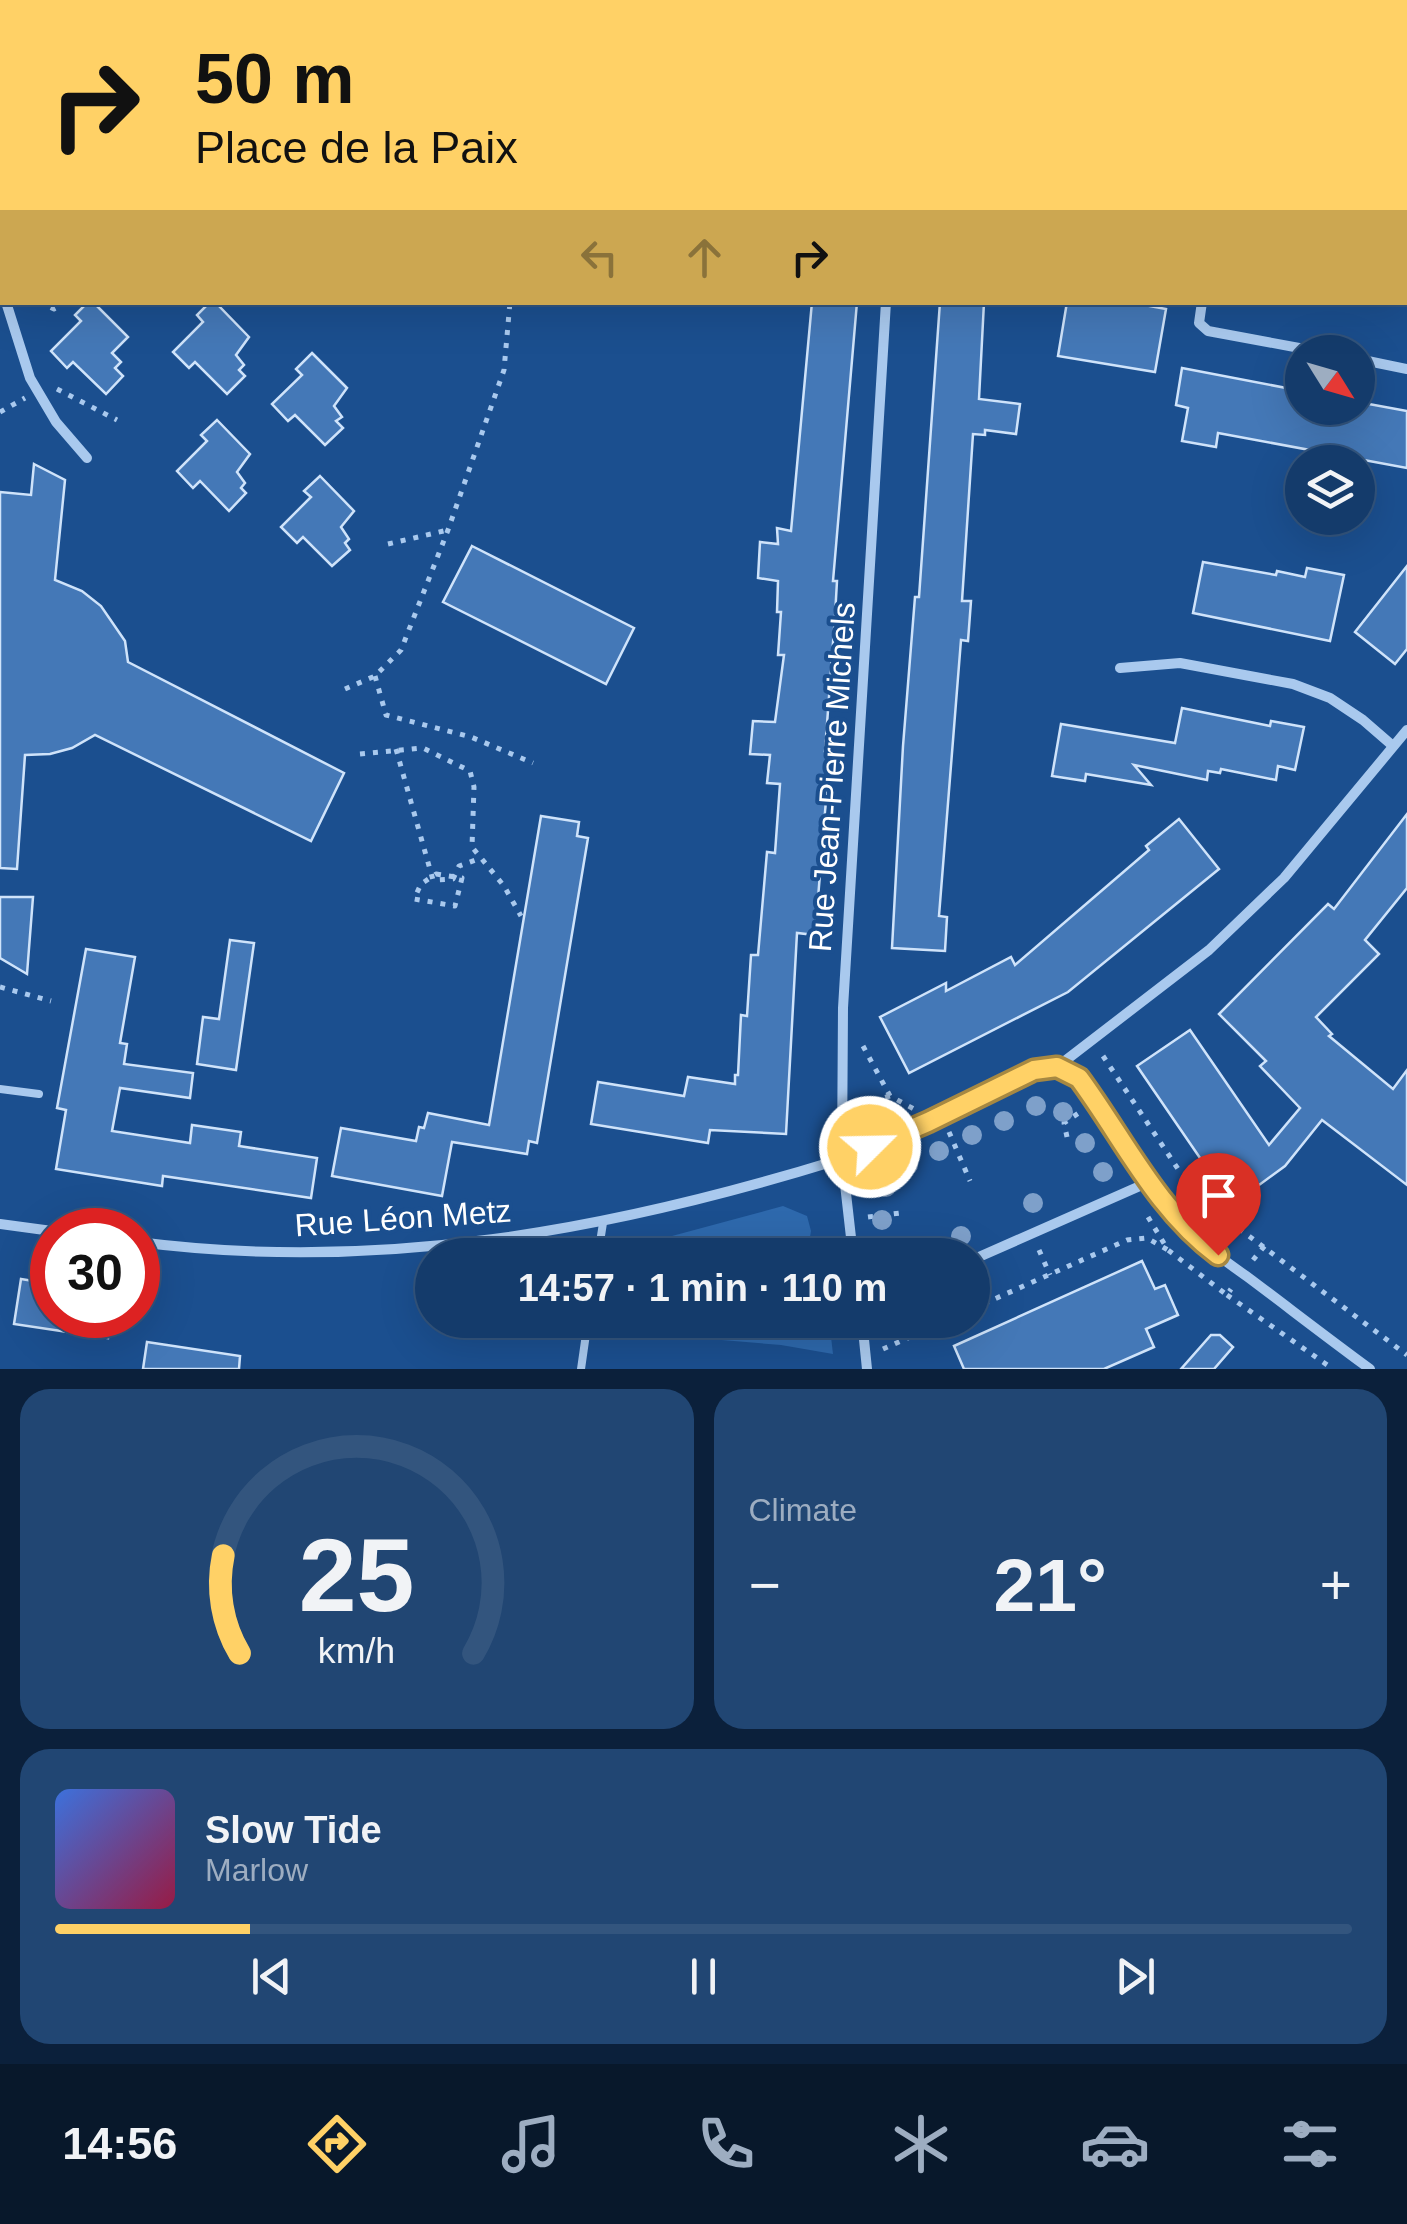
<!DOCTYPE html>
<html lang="en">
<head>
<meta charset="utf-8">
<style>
  body { margin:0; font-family:Arial,sans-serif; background:#214673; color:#f1f3f6; height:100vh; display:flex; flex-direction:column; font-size:38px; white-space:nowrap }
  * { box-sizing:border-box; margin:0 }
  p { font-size:32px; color:#9dadc1 }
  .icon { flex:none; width:55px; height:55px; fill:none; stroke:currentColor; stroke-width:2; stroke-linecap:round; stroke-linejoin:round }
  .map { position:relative; height:1369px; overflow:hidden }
  .panel { display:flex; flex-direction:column; gap:20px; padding:20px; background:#0b203b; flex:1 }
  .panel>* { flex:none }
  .banner { position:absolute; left:0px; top:0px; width:1408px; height:305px; box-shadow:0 10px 40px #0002,0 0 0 2px #33557e; background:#ffd166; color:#111; overflow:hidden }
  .needle { width:65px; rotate:127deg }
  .fabs { position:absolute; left:1285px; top:335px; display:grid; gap:20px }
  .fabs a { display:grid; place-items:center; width:90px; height:90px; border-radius:50%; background:#143b6b; box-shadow:0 10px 40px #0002,0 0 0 2px #33557e; font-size:50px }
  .speed { position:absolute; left:30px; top:1208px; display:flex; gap:20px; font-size:50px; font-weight:700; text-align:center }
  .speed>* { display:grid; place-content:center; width:130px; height:130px; border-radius:50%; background:#143b6b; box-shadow:0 10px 40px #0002,0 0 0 2px #33557e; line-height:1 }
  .speed .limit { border:15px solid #d22; background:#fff; color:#111 }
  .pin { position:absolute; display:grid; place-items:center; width:85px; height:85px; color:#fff; margin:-102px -42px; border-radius:50% 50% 50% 0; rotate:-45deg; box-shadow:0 0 10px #0007 }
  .pin .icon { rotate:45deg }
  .me { position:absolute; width:110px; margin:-55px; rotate:67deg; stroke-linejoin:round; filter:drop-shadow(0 0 8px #0008) }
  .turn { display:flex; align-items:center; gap:35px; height:210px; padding:0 30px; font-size:45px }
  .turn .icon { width:130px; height:130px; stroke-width:2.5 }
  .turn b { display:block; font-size:70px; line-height:85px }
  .lanes { display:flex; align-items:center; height:95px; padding:0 30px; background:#0003; justify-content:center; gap:50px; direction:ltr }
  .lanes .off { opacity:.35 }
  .big { font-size:75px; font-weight:700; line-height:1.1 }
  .panel .tile { flex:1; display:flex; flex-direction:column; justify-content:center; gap:15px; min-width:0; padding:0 35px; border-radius:30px; background:#214673 }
  .panel .dial { align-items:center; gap:0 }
  .dial svg { height:260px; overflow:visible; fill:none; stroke:#33557e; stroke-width:7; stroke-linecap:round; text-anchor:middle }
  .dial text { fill:#f1f3f6; stroke:none }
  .song { display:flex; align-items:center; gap:30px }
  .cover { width:120px; height:120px; border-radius:15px; background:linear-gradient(135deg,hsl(220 70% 55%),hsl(340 70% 35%)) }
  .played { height:10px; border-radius:5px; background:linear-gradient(90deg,#ffd166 15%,#33557e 15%) }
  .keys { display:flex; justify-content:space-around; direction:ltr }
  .heat { display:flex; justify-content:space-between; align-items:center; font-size:55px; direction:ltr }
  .panel .tiles { flex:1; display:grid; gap:20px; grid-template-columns:1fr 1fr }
  .tile:last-child { grid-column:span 2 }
  .trip { position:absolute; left:415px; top:1238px; width:575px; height:100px; border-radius:50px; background:#143b6b; box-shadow:0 10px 40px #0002,0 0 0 2px #33557e; font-weight:700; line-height:100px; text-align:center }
  .tabs { display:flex; height:160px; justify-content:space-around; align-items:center; background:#08182b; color:#9dadc1 }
  .tabs .icon { width:70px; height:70px }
  .tabs .active { color:#ffd166 }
  .tabs b { font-size:45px; color:#f1f3f6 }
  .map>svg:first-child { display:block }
  .green { fill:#2e69ad }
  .building { fill:#4478b7; stroke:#cfe3fa; stroke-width:2.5 }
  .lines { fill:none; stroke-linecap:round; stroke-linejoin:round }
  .path { stroke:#a9c9ee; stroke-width:5; stroke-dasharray:5 8; stroke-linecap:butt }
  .service { stroke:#a9c9ee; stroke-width:8 }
  .minor { stroke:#a9c9ee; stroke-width:10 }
  .tree { fill:#7ea0ca }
  .route-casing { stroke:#a68842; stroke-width:25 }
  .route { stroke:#ffd166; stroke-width:18 }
  .labels { text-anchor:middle; stroke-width:8; stroke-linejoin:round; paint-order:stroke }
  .street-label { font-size:32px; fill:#fff; stroke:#1b4f8f }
</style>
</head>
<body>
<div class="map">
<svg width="1407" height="1369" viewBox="0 0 1407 1369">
  <rect width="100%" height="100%" fill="#1b4f8f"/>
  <!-- green -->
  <g class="green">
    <path d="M783,1206L807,1216L811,1231L807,1255H614L615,1250L648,1241L651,1248L673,1241L672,1236Z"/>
    <path d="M613,1320H829L833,1354L781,1345L613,1331Z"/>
  </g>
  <!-- building -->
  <g class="building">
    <path d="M88,302H93L128,337L112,353L121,362L115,368L123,376L106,394L73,362L67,368L51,351L81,321L75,315Z"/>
    <path d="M210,302H215L249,337L236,355L244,365L239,370L245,376L227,394L195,362L189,368L173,352L203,322L197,315Z"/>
    <path d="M812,302H857L833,581H837L835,616L825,751H830L815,935L797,933L786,1134L710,1130L708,1143L591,1124L598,1082L684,1096L688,1077L735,1084V1075H738L741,1015L747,1016L751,955H758L767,852L775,853L780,784L767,783L770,755L750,754L753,721L775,722L784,655H778L781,612H777L778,581L758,578L760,542L778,544L777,528L791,531Z"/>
    <path d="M940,302H984L979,399L1020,404L1016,434L985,430V435L973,434L962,601H971L968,641L961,640L939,916L947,917L945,951L892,948L903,746L915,597H919Z"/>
    <path d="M1067,302H1128L1166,309L1155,372L1058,356Z"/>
    <path d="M312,353L347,388L334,406L342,417L336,421L343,428L325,445L295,415L288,421L272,404L302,375L296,369Z"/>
    <path d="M1182,368L1302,391V408H1358V402L1407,411V468L1218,433L1216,447L1182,441L1188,408L1176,405Z"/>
    <path d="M217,420L250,454L237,472L245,483L241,488L246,493L229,511L200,481L193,488L177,471L207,441L201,435Z"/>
    <path d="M34,464L65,480L55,580L82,591L101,606L125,641L128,662L344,773L311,841L95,735L72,748L50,754L25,755L17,869L0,868V492L31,495Z"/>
    <path d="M320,476L354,511L341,527L349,539L345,543L350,550L332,566L303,537L297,543L281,527L311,497L304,491Z"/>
    <path d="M472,546L634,628L606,684L443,602Z"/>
    <path d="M1203,562L1276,575L1277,571L1305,577L1307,568L1344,575L1330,641L1193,613Z"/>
    <path d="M1407,566V649L1395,664L1355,632Z"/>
    <path d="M1182,708L1270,726L1271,721L1304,727L1295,770L1278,766L1276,780L1221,769L1220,773L1208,771L1207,780L1134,765L1151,785L1086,774L1085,781L1052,776L1061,724L1175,743Z"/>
    <path d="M1407,814V888L1365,940L1379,954L1316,1017L1332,1034L1329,1036L1393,1089L1407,1070V1185L1322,1120L1285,1166L1240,1199L1233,1187L1224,1193L1137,1066L1190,1030L1269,1145L1300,1108L1260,1066L1266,1061L1219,1014L1328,904L1334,909Z"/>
    <path d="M541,816L579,822L577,836L588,838L537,1143L529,1141L527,1154L452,1142L442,1196L332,1176L341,1128L416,1141L419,1127L424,1128L428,1113L489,1125Z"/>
    <path d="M1179,819L1219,869L1068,992L909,1073L880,1017L946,983V991L1011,957L1015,965L1149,850L1146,846Z"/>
    <path d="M0,897H33L27,974L0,958Z"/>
    <path d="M230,940L254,943L236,1070L197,1064L203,1017L219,1019Z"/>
    <path d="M86,949L135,957L120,1043L127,1044L124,1064L193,1073L190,1098L120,1088L112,1131L190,1143L192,1125L241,1132L239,1146L317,1158L311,1198L163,1176L162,1186L56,1169L66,1110L57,1108Z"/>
    <path d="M1142,1261L1155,1289L1165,1285L1178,1315L1146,1329L1154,1347L1104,1369H964L954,1346Z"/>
    <path d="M21,1279L52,1284V1315H111L108,1338L14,1324Z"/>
    <path d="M1211,1335H1220L1233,1347L1214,1369H1181Z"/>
    <path d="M147,1342L240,1356L239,1369H143Z"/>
  </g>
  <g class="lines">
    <!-- path -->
    <g class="path">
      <path d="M39,302L54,309L68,302"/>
      <path d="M57,389L117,420"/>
      <path d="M0,412L25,398"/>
      <path d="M388,544L448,530"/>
      <path d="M375,676L386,715L471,737L533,763"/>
      <path d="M345,689L375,676L401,650L448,530L504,370L510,302"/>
      <path d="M396,749L433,880L453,879L459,866L481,858"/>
      <path d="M360,754L423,748L470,771L474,787L472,847L504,886L521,916"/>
      <path d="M436,874L462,878L455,906L414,899L421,884Z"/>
      <path d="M0,987L51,1001"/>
      <path d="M863,1046L890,1096L914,1109"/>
      <path d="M1103,1056L1180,1172L1217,1212L1407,1355"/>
      <path d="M860,1104L890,1096L892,1119"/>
      <path d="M949,1132L970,1181"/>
      <path d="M1067,1137L1064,1123L1083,1110"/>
      <path d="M868,1217L900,1213"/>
      <path d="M1148,1217L1168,1250L1227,1295L1231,1289"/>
      <path d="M1039,1250L1050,1275"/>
      <path d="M1253,1260L1267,1243"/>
      <path d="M1227,1295L1333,1369"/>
      <path d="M972,1309L1127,1240L1147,1238L1168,1250"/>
      <path d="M883,1349L948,1320"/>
    </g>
    <!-- service -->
    <g class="service">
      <path d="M226,0L240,2"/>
      <path d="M139,2L141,0"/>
      <path d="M0,1089L39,1094"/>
      <path d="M598,1255L603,1223"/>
      <path d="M581,1369L588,1320"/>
    </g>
    <!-- minor -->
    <g class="minor">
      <path d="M902,2V0"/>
      <path d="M1271,2V0"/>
      <path d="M1281,2L1282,0"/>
      <path d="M0,61L2,62"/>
      <path d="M0,225L2,193"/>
      <path d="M0,254L2,276"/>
      <path d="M1405,296H1407"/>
      <path d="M6,302L30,378L56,422L87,458"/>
      <path d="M1202,302L1199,323L1208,331L1321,352"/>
      <path d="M1358,359L1407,369"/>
      <path d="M1120,668L1180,663L1293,684L1330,698L1363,720L1393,746"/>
      <path d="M1057,1067L1209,950L1284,878L1407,730"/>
      <path d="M0,1224L52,1231"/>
      <path d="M138,1242C378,1273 608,1231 838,1160C905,1139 965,1100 1030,1072C1038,1069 1051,1066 1059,1068C1092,1077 1145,1179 1169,1210C1191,1238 1220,1257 1249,1278C1289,1308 1329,1339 1370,1369"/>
      <path d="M853,1255L842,1158L843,1008L886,302"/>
      <path d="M972,1260L1149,1182"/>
      <path d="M862,1320L867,1369"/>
    </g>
  </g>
  <!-- trees -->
  <g class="tree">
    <circle cx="1036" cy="1106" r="10"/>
    <circle cx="1063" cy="1112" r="10"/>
    <circle cx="1004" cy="1121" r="10"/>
    <circle cx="972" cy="1135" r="10"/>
    <circle cx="1085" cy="1143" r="10"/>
    <circle cx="939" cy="1151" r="10"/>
    <circle cx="908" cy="1165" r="10"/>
    <circle cx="1103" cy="1172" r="10"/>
    <circle cx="886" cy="1187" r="10"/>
    <circle cx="1033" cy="1203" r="10"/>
    <circle cx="882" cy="1220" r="10"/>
    <circle cx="961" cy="1236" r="10"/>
  </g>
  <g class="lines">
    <defs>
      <path id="route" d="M870,1147L928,1122L1034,1070L1057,1067L1079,1078C1124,1139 1156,1209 1218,1255"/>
    </defs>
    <!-- route casing -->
    <use href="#route" class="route-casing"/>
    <!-- route -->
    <use href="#route" class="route"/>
  </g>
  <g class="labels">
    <!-- street labels -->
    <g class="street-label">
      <text transform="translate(832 777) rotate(-86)" y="11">Rue Jean-Pierre Michels</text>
      <text transform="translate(403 1218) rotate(-4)" y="11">Rue Léon Metz</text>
    </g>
  </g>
</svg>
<div class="fabs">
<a><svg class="needle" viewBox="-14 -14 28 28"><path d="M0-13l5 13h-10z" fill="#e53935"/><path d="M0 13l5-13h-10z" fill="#9dadc1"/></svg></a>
<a><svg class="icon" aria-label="layers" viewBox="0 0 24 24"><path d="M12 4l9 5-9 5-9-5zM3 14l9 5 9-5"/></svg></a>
</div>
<div class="speed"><div class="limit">30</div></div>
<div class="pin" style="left:1218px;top:1255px;background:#d93025"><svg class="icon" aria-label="arrive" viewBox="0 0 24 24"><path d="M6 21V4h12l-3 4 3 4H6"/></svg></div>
<svg class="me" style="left:870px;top:1147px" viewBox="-20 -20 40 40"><circle r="17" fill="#ffd166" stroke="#fff" stroke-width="3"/><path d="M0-11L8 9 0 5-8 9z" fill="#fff"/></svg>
<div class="trip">14:57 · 1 min · 110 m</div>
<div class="banner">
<div class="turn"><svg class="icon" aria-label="right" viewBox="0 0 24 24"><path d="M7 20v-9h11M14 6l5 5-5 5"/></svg><div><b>50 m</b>Place de la Paix</div></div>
<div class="lanes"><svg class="icon off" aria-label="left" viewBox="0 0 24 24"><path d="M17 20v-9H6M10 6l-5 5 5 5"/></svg><svg class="icon off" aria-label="ahead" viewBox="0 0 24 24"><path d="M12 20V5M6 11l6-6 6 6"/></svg><svg class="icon" aria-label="right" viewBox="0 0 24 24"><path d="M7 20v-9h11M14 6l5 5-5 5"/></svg></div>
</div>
</div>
<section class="panel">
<div class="tiles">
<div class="tile dial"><svg viewBox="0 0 100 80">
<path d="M14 69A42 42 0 1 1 86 69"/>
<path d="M14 69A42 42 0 0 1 9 39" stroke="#ffd166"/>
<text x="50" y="56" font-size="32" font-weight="700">25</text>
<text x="50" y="72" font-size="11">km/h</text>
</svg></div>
<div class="tile"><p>Climate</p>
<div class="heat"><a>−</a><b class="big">21°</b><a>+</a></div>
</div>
<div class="tile">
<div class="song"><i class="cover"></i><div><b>Slow Tide</b><p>Marlow</p></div></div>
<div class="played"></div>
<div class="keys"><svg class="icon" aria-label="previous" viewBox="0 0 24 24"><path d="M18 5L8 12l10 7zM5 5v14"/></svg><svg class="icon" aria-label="pause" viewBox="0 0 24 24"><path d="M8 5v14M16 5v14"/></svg><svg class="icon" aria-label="next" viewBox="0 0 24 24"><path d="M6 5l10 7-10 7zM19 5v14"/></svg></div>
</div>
</div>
</section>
<nav class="tabs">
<b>14:56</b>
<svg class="icon active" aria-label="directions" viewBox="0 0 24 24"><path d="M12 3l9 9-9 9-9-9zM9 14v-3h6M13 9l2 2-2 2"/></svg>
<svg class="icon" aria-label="music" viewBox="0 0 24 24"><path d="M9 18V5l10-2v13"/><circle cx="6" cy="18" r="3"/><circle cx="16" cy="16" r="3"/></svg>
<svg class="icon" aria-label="phone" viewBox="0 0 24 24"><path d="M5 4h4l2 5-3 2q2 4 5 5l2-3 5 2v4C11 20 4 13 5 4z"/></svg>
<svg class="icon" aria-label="climate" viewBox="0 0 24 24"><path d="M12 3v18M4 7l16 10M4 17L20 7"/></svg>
<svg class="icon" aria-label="car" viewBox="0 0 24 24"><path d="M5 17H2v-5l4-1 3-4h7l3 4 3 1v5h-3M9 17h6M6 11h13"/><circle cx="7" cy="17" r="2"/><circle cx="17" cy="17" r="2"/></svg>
<svg class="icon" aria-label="filters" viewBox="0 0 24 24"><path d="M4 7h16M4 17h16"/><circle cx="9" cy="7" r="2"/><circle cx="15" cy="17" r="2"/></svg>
</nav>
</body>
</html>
